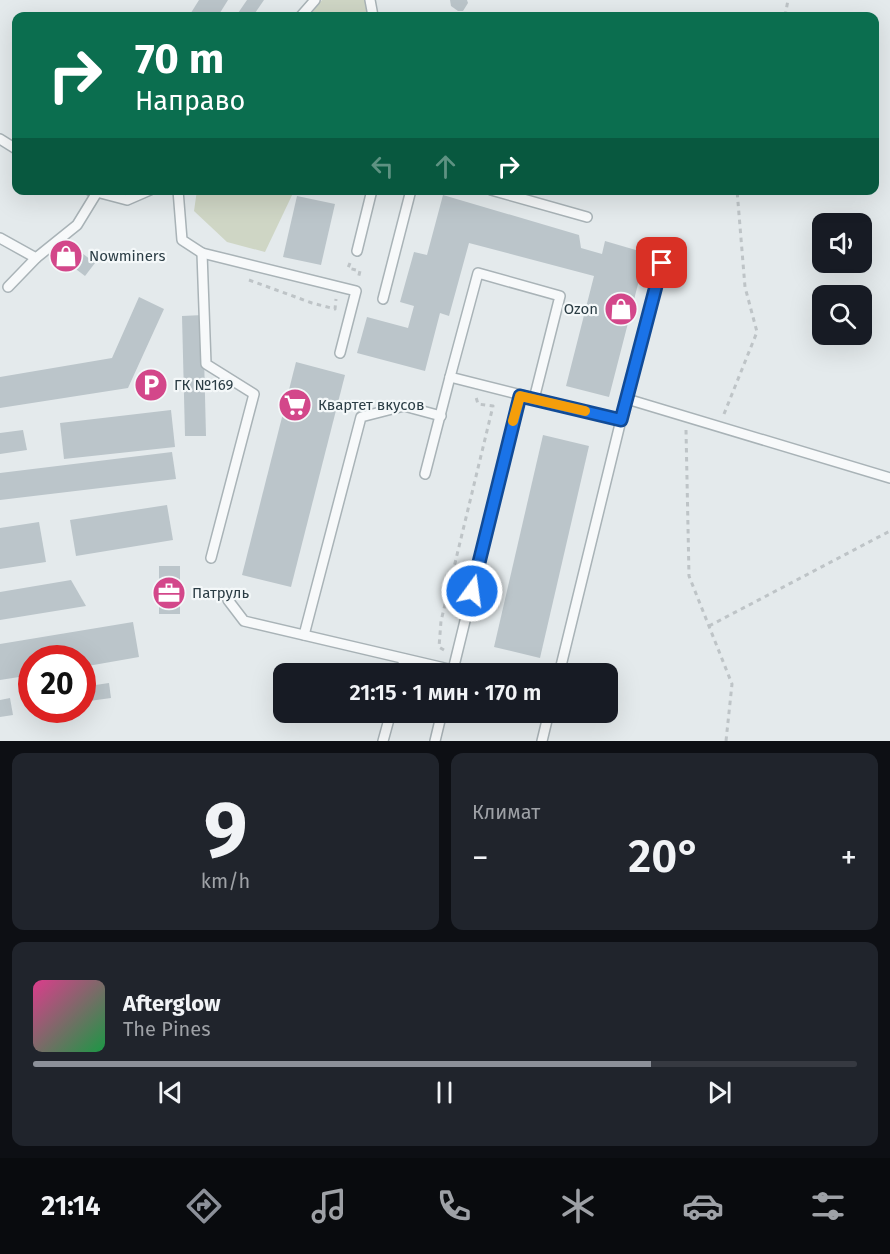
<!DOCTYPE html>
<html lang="ru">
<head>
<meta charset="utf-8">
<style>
  body { margin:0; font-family:"Fira Sans",sans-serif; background:#20242c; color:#f1f3f6; height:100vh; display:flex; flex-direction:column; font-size:22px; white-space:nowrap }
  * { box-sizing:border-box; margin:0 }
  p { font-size:20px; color:#9ea1a6 }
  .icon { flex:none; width:33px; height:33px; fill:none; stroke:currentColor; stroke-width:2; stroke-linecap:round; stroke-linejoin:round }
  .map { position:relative; height:741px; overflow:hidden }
  .sheet { display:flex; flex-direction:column; gap:12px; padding:12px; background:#0d0f14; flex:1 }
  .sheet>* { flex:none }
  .hud { position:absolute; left:12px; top:12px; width:867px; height:183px; border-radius:12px; box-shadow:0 6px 24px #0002; background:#0b6e4f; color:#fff; overflow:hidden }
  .buttons { position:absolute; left:812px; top:213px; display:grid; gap:12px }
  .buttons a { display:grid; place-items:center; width:60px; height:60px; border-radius:12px; background:#171b24; box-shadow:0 6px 24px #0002; font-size:30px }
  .speed { position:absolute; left:18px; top:645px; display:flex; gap:12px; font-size:30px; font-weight:700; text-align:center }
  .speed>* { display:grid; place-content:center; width:78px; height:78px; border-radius:50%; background:#171b24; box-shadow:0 6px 24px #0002; line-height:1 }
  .speed .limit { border:9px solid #d22; background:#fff; color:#111 }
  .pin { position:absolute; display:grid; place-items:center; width:51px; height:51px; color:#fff; margin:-26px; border-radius:12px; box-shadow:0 3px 9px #0006 }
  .me { position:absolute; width:66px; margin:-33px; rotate:14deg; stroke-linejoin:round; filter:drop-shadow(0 0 4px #0008) }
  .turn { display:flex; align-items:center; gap:21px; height:126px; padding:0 24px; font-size:27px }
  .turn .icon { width:78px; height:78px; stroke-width:2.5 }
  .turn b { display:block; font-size:42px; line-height:51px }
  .lanes { display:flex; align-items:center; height:57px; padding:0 24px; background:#0003; justify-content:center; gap:30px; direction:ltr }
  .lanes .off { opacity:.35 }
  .big { font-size:45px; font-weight:600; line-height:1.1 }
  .sheet .card { flex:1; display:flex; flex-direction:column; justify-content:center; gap:9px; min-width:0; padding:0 21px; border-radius:12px; background:#20242c }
  .sheet .dial { align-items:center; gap:0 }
  .dial b { font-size:78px; line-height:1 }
  .song { display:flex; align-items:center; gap:18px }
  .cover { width:72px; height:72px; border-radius:9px; background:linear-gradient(135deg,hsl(330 70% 55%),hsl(140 70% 35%)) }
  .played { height:6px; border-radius:3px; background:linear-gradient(90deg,#8c9099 75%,#363941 75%) }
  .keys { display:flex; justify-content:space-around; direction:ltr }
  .heat { display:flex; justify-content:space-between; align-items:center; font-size:33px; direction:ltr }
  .sheet .tiles { flex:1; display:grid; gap:12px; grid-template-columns:1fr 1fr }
  .card:last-child { grid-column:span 2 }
  .trip { position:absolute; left:273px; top:663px; width:345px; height:60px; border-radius:12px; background:#171b24; box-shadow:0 6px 24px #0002; font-weight:600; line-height:60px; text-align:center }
  .dock { display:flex; height:96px; justify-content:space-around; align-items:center; background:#090b0e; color:#9ea1a6 }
  .dock .icon { width:42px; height:42px }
  .dock .on { color:#8c9099 }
  .dock b { font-size:27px; color:#f1f3f6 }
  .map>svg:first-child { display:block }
  .green { fill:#cfd6c5 }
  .building { fill:#bbc5ca }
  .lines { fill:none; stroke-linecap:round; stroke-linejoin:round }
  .service-casing { stroke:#a9b3b7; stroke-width:12 }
  .path { stroke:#bec4c7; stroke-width:3; stroke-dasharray:4.5 4.5; stroke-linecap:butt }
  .service { stroke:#f7f9fa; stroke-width:9 }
  .route-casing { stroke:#114b97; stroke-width:15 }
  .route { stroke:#1a73e8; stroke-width:10 }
  .slow { stroke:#f59e0b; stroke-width:10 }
  .labels { text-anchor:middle; stroke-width:4.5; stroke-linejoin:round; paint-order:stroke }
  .poi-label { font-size:15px; fill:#2b3d45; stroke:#f4f8f9; text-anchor:start }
</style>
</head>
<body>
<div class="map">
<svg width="890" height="741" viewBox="0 0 890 741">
  <rect width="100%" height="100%" fill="#e4eaec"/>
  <!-- green -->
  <g class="green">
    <path d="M322,0H365L368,16H309Z"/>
    <path d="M197,190H294V191L265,252L227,242L194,211Z"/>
  </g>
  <!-- building -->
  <g class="building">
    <path d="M199,0H228L218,16H189Z"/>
    <path d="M247,0H264L253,16H236Z"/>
    <path d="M450,0H467L468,3L463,11H458L451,6Z"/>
    <path d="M443,195L579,235L581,248L602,254L605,241L646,253L609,397L566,386L594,276L469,243L449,316L440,313L425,371L357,353L367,317L408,328L414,306L400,302L414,252L427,255Z"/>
    <path d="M297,196L335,204L321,265L283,257Z"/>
    <path d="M70,244L95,263L85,276L60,257Z"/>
    <path d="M139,297L164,309L128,388L0,408V377L112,358Z"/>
    <path d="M203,315L206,436H185L182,316Z"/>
    <path d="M296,362L345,375L291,587L242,575Z"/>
    <path d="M171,410L175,447L64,459L60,423Z"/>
    <path d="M23,430L27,450L0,454V433Z"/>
    <path d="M543,435L589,446L540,658L494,647Z"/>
    <path d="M172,452L176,479L0,500V473Z"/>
    <path d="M167,505L173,540L76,556L70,520Z"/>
    <path d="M39,522L46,562L0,569V528Z"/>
    <rect x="159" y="566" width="21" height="48"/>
    <path d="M71,580L86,606L0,620V592Z"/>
    <path d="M133,622L139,657L82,667V658H32V675L0,680V644Z"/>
    <path d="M109,683L111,698L82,702V687Z"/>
    <path d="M10,698L13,715L0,717V700Z"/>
  </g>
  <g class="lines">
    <defs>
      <g id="service">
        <path d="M370,0L373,16"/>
        <path d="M301,16L315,0"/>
        <path d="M0,139L16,149"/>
        <path d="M89,190L127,200L150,190"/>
        <path d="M178,190L182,240L202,253L356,291L340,353"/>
        <path d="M491,190L587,217"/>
        <path d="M0,238L36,258L77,225L96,194"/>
        <path d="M357,251L372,190"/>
        <path d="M202,253L206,364L254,394L211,558"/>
        <path d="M8,287L36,258"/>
        <path d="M383,299L411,190"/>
        <path d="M534,399L560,296L478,273L450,377L621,420L662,263"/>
        <path d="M627,399L890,478"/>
        <path d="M425,474L450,377"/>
        <path d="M228,600L244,621L453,670L452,674"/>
        <path d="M304,635L361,417L404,406L441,416"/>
        <path d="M401,674L404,659"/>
        <path d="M469,674L453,670L520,396"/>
        <path d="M559,674L621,420"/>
        <path d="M383,741L391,712"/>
        <path d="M435,741L442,712"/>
        <path d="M542,741L549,712"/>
      </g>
    </defs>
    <!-- service casing -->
    <use href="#service" class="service-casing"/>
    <!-- path -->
    <g class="path">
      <path d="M785,16L788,0"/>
      <path d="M350,263L348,268L360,271L358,279"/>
      <path d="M249,280L312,303L335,309L336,299"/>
      <path d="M724,414L757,332L745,287L737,190"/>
      <path d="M686,430L689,576L732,684L726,741"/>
      <path d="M709,626L890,531"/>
      <path d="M444,650L439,647L441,621L493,406L478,404L476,397"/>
    </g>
    <!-- service -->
    <use href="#service" class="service"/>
  </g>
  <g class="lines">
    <defs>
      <path id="route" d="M472,591L520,396L621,420L662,263"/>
    </defs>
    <!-- route casing -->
    <use href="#route" class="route-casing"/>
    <!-- route -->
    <use href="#route" class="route"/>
    <!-- slow -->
    <path class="slow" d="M513,421L520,396L585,411"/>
  </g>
  <!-- icons -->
  <defs>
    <symbol id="shop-disc" viewBox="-11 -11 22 22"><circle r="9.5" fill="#d3478a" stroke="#f4f8f9"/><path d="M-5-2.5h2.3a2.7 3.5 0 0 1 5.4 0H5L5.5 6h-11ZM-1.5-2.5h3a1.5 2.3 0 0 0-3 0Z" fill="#fff"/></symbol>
    <symbol id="parking-disc" viewBox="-11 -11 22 22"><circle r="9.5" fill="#d3478a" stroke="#f4f8f9"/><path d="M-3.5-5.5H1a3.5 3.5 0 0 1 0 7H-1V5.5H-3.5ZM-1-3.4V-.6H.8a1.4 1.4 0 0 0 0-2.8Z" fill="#fff"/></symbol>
    <symbol id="supermarket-disc" viewBox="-11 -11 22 22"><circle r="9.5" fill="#d3478a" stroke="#f4f8f9"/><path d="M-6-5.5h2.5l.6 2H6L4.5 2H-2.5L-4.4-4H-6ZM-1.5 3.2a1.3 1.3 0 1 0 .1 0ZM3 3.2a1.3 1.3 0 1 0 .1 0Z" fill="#fff"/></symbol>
    <symbol id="office-disc" viewBox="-11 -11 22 22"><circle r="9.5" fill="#d3478a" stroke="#f4f8f9"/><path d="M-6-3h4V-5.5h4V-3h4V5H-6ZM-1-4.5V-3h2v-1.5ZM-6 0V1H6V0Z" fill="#fff"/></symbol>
  </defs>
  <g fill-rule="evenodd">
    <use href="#shop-disc" x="47" y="237" width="38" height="38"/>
    <use href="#shop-disc" x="602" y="290" width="38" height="38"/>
    <use href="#parking-disc" x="132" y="366" width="38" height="38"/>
    <use href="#supermarket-disc" x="276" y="386" width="38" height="38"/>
    <use href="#office-disc" x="150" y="574" width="38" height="38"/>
  </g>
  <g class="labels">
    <!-- poi labels -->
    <g class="poi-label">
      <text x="89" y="261">Nowminers</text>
      <text x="598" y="314" text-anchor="end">Ozon</text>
      <text x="174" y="390">ГК №169</text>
      <text x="318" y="410">Квартет вкусов</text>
      <text x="192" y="598">Патруль</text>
    </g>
  </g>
</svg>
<div class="buttons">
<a><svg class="icon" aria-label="sound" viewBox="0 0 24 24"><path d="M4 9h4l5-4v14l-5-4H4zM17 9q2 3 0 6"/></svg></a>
<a><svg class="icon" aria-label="search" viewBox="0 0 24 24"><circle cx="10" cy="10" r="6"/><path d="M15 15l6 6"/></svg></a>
</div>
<div class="speed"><div class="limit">20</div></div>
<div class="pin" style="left:662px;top:263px;background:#d93025"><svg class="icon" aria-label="arrive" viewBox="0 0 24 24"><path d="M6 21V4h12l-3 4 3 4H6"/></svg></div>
<svg class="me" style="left:472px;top:591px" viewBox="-20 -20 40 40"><circle r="17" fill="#1a73e8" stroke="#fff" stroke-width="3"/><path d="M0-11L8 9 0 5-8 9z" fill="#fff"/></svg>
<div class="trip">21:15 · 1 мин · 170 m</div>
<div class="hud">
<div class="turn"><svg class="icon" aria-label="right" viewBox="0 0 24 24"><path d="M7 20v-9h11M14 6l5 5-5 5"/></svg><div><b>70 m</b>Направо</div></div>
<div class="lanes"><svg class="icon off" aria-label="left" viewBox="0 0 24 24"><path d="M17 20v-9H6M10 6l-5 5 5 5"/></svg><svg class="icon off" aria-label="ahead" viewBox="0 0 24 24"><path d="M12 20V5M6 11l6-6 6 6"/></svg><svg class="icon" aria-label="right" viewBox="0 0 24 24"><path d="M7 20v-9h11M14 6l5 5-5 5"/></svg></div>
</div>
</div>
<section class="sheet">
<div class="tiles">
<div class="card dial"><b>9</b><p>km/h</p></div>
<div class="card"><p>Климат</p>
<div class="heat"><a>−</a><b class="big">20°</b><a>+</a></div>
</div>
<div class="card">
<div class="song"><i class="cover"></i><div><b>Afterglow</b><p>The Pines</p></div></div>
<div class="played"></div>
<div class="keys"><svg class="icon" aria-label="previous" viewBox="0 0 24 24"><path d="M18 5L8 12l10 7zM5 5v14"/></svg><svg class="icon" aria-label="pause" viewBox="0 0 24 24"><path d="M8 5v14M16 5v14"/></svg><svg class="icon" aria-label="next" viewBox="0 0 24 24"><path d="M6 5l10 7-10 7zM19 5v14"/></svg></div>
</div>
</div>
</section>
<nav class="dock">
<b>21:14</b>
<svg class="icon on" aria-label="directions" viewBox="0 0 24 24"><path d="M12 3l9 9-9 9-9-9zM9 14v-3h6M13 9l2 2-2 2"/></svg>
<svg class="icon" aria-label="music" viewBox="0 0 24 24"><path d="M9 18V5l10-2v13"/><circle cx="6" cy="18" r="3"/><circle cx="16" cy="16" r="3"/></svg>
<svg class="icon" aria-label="phone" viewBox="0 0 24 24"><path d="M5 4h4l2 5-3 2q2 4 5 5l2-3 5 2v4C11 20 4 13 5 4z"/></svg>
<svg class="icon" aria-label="climate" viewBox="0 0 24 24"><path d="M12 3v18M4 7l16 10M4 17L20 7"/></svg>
<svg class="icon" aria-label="car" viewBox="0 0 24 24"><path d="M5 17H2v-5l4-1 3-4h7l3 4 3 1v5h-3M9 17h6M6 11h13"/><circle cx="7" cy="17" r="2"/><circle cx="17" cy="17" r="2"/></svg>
<svg class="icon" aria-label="filters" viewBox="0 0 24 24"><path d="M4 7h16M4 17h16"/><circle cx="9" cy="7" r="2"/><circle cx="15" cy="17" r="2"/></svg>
</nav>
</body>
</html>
